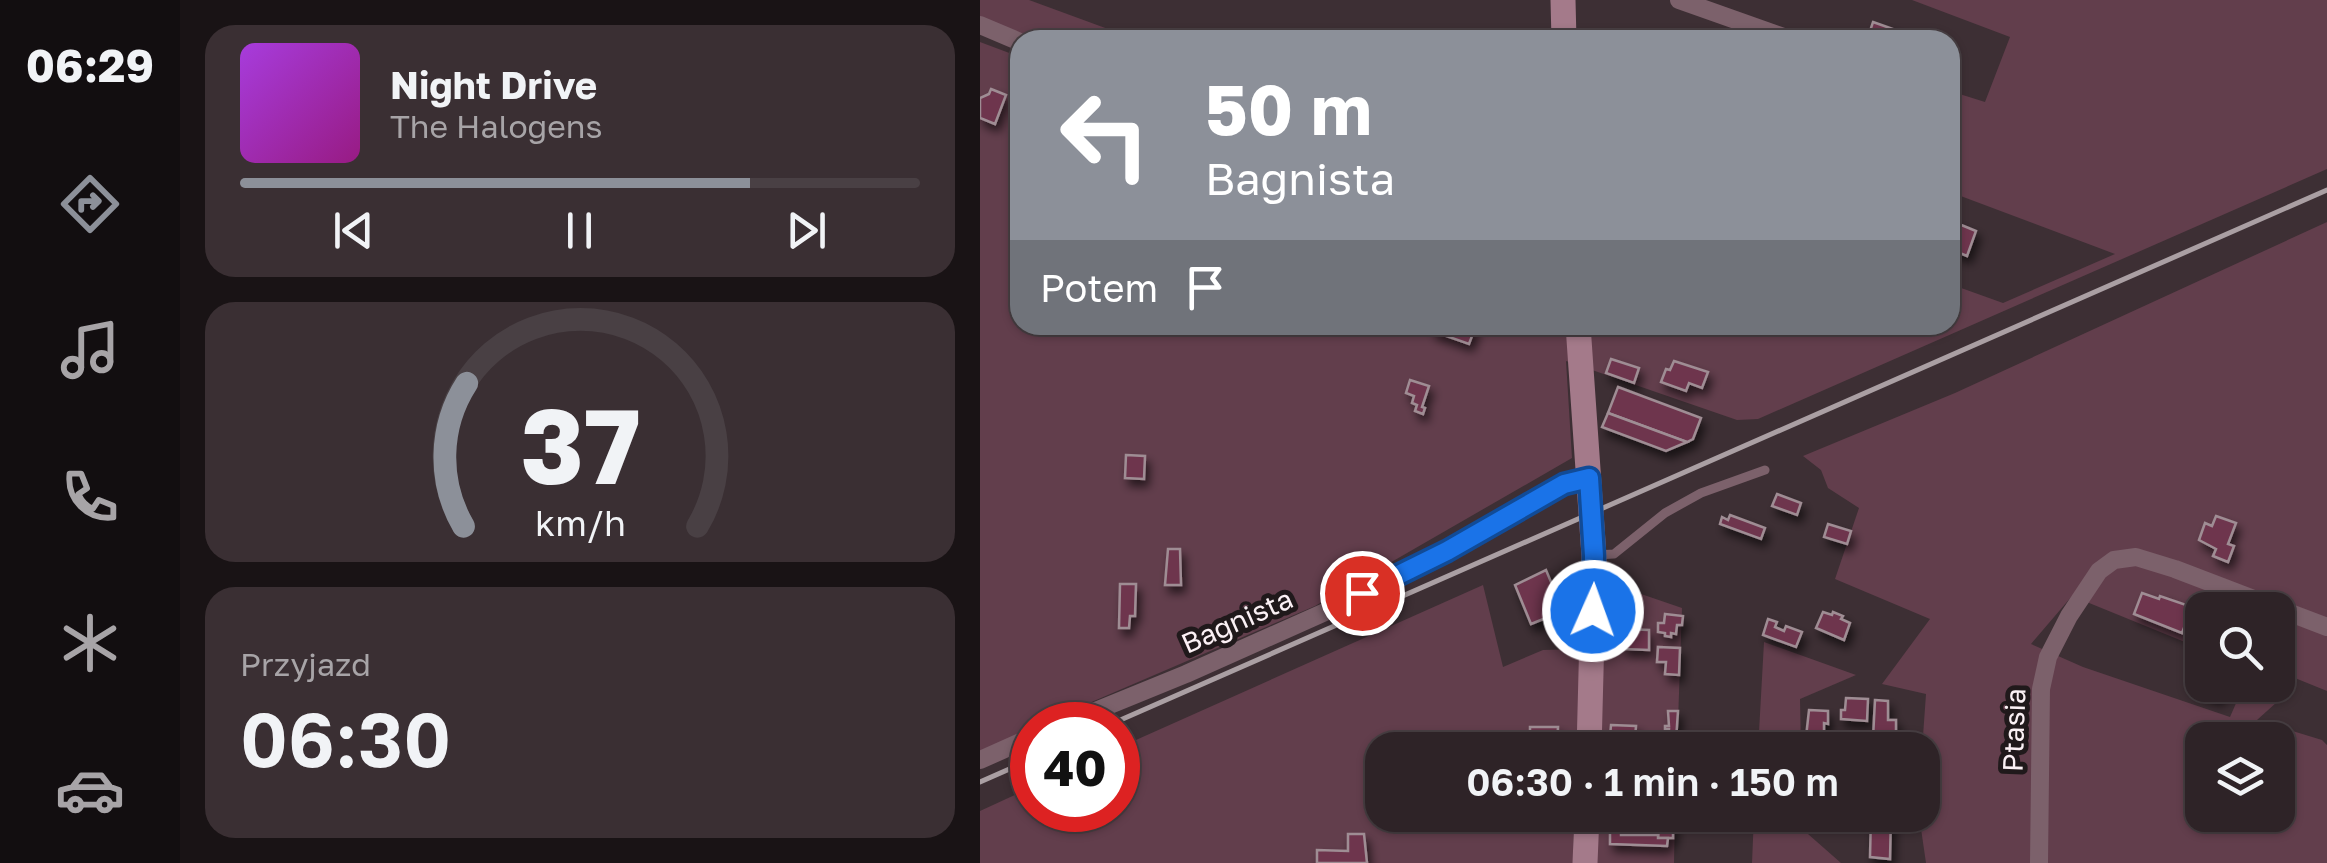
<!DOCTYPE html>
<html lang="pl">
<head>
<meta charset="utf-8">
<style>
  body { margin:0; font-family:"Golos Text",sans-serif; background:#3a2f33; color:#f1f3f6; height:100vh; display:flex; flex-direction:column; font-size:38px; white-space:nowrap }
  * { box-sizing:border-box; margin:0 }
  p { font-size:32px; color:#a7a4a7 }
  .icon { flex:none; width:55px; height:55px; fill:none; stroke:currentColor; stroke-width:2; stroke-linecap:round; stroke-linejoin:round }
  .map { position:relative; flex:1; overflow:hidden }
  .panel { display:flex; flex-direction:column; gap:25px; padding:25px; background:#191315; width:800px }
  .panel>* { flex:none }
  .banner { position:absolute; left:30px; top:30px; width:950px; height:305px; border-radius:30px; box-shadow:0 2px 8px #0004,0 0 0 2px #494044; background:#8c9099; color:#fff; overflow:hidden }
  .fabs { position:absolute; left:1205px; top:592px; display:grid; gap:20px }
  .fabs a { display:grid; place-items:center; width:110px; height:110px; border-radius:20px; background:#2e2327; box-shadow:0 2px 8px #0004,0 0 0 2px #494044; font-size:50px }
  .speed { position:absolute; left:30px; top:702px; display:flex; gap:20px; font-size:50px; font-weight:700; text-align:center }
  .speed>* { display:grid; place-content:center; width:130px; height:130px; border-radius:50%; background:#2e2327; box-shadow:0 2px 8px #0004,0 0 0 2px #494044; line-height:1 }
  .speed .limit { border:15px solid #d22; background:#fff; color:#111 }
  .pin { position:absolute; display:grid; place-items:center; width:85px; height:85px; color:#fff; margin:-42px; border:5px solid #fff; border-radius:50%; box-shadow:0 2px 10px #0007 }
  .me { position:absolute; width:110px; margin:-55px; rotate:2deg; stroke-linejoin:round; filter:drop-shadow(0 0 8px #0008) }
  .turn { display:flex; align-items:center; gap:35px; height:210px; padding:0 30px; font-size:45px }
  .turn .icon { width:130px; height:130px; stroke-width:2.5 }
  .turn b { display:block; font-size:70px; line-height:85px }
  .then { display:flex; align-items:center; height:95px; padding:0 30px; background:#0003; gap:20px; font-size:38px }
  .big { font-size:75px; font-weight:600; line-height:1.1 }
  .panel .card { flex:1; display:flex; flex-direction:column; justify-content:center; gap:15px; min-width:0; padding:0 35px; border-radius:30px; background:#3a2f33 }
  .panel .dial { align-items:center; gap:0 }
  .dial svg { height:260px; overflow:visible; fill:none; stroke:#494044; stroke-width:7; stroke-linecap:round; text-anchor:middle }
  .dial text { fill:#f1f3f6; stroke:none }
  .song { display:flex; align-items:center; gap:30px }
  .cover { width:120px; height:120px; border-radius:15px; background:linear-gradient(135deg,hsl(280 70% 55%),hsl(310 70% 35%)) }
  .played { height:10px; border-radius:5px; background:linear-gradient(90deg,#8c9099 75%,#494044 75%) }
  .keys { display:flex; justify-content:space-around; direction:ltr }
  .trip { position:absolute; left:385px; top:732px; width:575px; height:100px; border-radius:30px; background:#2e2327; box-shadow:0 2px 8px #0004,0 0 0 2px #494044; font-weight:600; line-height:100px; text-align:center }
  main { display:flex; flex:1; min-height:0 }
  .menu { display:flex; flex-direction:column; width:180px; justify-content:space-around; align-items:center; background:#120e10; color:#a7a4a7 }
  .menu .icon { width:70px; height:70px }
  .menu .selected { color:#8c9099 }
  .menu b { font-size:45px; color:#f1f3f6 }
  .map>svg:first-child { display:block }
  .green { fill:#623e4c; fill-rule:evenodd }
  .building { fill:#6e364e; stroke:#9f8d94; stroke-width:2.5; filter:url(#shadow) }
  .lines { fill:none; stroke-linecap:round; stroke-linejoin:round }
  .lane { stroke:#7c616b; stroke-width:9 }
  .street { stroke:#7c616b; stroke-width:18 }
  .secondary { stroke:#a47a8a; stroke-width:25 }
  .rail { stroke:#aa9fa3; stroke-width:5 }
  .route-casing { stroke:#114b97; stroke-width:25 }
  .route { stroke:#1a73e8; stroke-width:18 }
  .labels { text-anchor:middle; stroke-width:10; stroke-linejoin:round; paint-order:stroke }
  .street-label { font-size:28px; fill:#fbf1f5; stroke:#20191b }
</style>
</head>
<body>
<main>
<nav class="menu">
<b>06:29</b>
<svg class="icon selected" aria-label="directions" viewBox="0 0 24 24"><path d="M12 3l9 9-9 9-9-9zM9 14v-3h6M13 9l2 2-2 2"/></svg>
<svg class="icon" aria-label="music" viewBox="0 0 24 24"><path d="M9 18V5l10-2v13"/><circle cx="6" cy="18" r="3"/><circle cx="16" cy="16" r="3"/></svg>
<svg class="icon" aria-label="phone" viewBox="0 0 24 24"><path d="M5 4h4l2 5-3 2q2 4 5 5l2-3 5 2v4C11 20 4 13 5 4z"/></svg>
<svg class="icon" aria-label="climate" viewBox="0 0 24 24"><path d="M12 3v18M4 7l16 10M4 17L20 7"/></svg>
<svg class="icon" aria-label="car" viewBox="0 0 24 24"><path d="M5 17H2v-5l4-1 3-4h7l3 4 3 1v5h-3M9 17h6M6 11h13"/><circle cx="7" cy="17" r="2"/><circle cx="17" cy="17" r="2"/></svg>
</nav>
<section class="panel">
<div class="card">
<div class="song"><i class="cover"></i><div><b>Night Drive</b><p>The Halogens</p></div></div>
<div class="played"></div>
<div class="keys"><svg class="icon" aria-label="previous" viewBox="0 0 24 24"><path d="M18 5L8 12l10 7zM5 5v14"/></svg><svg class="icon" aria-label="pause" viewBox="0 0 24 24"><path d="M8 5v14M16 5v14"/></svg><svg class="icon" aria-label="next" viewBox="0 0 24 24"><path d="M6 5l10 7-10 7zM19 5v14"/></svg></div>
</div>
<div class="card dial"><svg viewBox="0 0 100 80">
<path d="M14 69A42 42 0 1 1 86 69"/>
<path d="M14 69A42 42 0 0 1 15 25" stroke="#8c9099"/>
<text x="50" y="56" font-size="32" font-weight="700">37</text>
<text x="50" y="72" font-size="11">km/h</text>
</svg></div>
<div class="card"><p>Przyjazd</p><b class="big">06:30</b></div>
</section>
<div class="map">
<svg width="1347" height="863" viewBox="0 0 1347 863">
  <defs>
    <filter id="shadow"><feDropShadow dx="4" dy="7" stdDeviation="5" flood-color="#0009"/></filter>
  </defs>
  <rect width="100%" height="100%" fill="#3d2f34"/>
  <!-- green -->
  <g class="green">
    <path d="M0,0H49L158,40H50L0,18Z"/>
    <path d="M932,0H1347V169L778,419L757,420L586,361L592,458L335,606L58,725H52V728L0,752V42L40,57V325H970V284L1023,303L1135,254L970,192V91L1005,102L1030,37Z"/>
    <path d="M1347,222V691L1310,676L1307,693L1277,720L1342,740L1347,745V863H946L939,815H942V750L946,694L902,684L950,619L855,579L879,508L848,488L841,470L823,456L975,393ZM1092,596L1222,649V610H1298V685H1264L1250,717L1103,667L1051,644ZM1222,740H1298V815H1222Z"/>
    <path d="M626,582L702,608L697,750H620Z"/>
    <path d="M503,585L523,667L563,650L600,649L598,750H402V815H594L593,863H0V811L52,787V810H138V748Z"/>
    <path d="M784,642L876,675L820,699L821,750H778Z"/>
    <path d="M618,815H695L694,863H616Z"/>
    <path d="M774,815H826L828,834L861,863H772Z"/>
  </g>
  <!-- building -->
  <g class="building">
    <path d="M893,22L927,34L925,40H896L888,37Z"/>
    <path d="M11,89L26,95L15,124L0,118V98L9,94Z"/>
    <path d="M974,222L996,231L987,256L970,249V225L973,226Z"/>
    <path d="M454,325H487L495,328L489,344L452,331Z"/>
    <path d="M631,359L659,368L654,383L626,373Z"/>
    <path d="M694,361L728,372L722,388L709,383L706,391L681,382L686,369L690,370Z"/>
    <path d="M430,380L449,386L442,407L445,408L443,414L435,411L437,405L432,403L434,396L426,393Z"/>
    <path d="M638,387L721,418L713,439L707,442L628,413Z"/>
    <path d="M628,413L707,442L686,451L622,427Z"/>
    <path d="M146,455L165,456L164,479L145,478Z"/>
    <path d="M797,494L821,503L817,515L792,506Z"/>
    <path d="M750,515L785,528L781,539L740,524L742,517L748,520Z"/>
    <path d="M1236,516L1256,523L1248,544L1254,546L1248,562L1233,556L1236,549L1219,540L1225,523L1232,526Z"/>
    <path d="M848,524L871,531L867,544L844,537Z"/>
    <path d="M188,549H200L201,585H185Z"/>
    <path d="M566,570L583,611L551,624L535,585Z"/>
    <path d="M140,584H156L155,616H150L149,628H139Z"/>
    <path d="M1162,593L1179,599L1180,596L1212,607L1202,633L1154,614Z"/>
    <path d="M843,612L852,615L853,612L863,616L861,619L870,623L864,640L836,628Z"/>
    <path d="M685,614L703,616L702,625H697L696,634L691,633V637L685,636V633L678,632V623H684Z"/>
    <path d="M788,619L797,622L795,627L804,631L806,626L822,632L816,647L783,635Z"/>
    <path d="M644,629L669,630V650L644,649Z"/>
    <path d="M678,647L700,648L699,675L685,674L686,662H677Z"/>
    <path d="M1222,673V685H1243L1238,698L1216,689L1219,683L1217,680Z"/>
    <path d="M866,698L888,699L887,721L861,719V710H865Z"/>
    <path d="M895,700L908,701V720H916V736H908V739L893,738Z"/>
    <path d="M829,710L848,711V724L844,723V738L826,737Z"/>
    <path d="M688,711H698L696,740L688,739L689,729H685V726H689Z"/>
    <path d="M631,725L656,726L655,738L630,737Z"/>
    <path d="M550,727H578L577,744H570V750H550Z"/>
    <path d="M679,815H693V838H678L679,825H674V820H678Z"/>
    <path d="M891,815H911L910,859L890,857Z"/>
    <path d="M630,831L641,832V835H678V838H688L687,846L630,844Z"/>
    <path d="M368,834H384L387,863H337V850L368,851Z"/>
  </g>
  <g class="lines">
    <!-- lane -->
    <g class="lane">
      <path d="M970,276L974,278"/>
      <path d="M617,555L634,554L685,513L721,493L785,470"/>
    </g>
    <!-- street -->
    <g class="street">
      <path d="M699,0L812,40"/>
      <path d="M0,25L40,42"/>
      <path d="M81,725L206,674L354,608L467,551L584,484L609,478"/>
      <path d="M0,760L52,737"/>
      <path d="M1059,863L1061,689L1068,657L1089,616L1119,571L1134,560L1156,557L1195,569L1347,627"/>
    </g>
    <!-- secondary -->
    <g class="secondary">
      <path d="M583,0L584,40"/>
      <path d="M598,325L614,556L609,750"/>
      <path d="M605,863L607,815"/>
    </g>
    <!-- rail -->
    <g class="rail">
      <path d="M129,725L1347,190"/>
      <path d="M0,782L52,759"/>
    </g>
  </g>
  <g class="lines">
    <defs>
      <path id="route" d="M382,593L467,551L584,484L609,478L614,556L613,611"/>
    </defs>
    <!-- route casing -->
    <use href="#route" class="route-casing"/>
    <!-- route -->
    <use href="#route" class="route"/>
  </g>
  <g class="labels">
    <!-- street labels -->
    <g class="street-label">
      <text transform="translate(257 621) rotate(-24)" y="10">Bagnista</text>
      <text transform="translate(1034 730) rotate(-88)" y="10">Ptasia</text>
    </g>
  </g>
</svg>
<div class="fabs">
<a><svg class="icon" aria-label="search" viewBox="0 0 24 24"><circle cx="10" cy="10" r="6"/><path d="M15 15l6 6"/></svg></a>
<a><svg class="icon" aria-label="layers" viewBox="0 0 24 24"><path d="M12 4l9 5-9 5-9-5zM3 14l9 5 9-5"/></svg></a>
</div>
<div class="speed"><div class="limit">40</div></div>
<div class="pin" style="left:382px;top:593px;background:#d93025"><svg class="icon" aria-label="arrive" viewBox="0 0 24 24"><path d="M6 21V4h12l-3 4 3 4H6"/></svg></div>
<svg class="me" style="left:613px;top:611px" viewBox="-20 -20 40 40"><circle r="17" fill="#1a73e8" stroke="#fff" stroke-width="3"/><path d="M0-11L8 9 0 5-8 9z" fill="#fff"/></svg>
<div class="trip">06:30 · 1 min · 150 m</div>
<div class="banner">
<div class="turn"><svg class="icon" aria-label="left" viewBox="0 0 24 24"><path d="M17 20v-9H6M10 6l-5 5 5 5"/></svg><div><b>50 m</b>Bagnista</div></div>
<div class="then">Potem<svg class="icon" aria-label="arrive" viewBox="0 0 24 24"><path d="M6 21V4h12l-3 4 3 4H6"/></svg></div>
</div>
</div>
</main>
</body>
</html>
